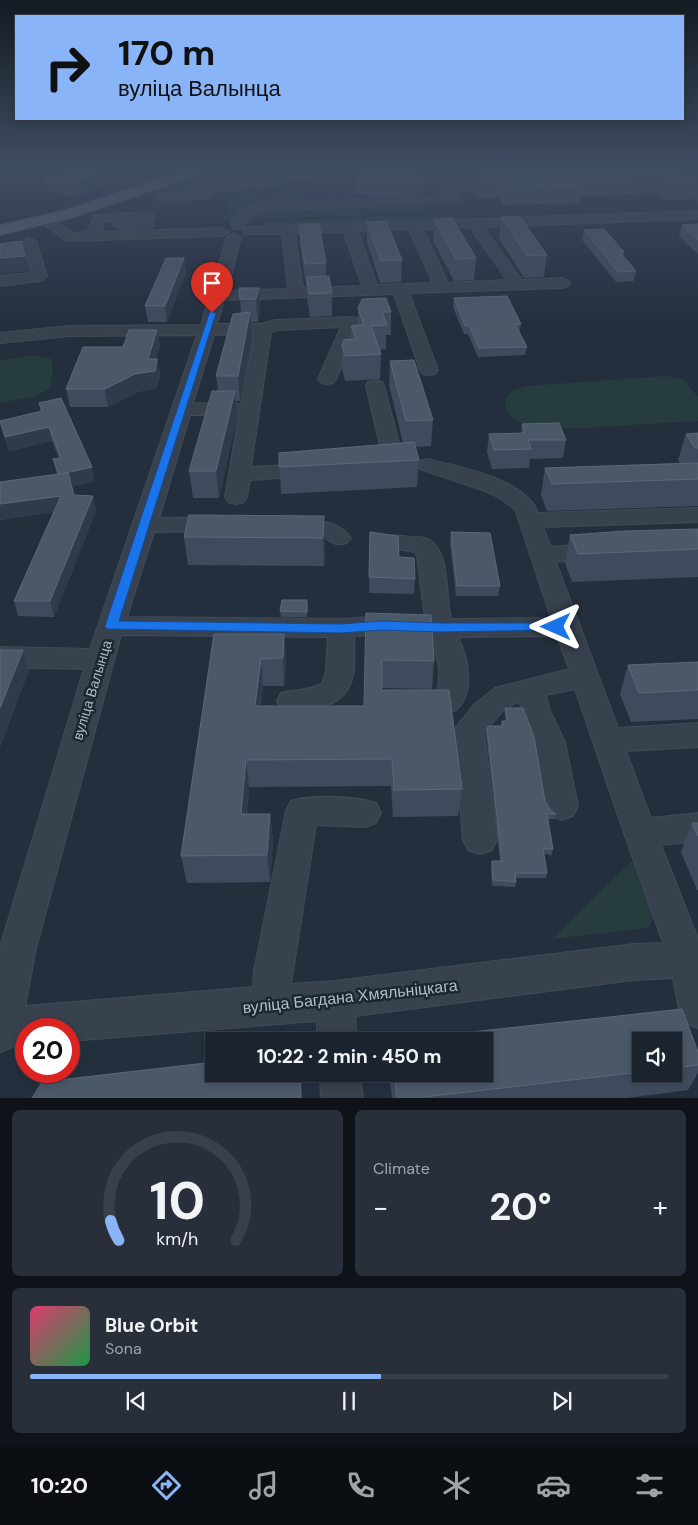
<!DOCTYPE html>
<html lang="en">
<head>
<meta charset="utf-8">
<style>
  body { margin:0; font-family:"DM Sans",sans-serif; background:#282f3a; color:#f1f3f6; height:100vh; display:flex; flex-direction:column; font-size:19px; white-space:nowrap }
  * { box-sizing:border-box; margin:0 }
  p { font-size:16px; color:#a0a4aa }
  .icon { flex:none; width:28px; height:28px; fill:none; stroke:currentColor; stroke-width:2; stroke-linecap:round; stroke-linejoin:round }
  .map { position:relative; height:1098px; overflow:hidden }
  .panel { display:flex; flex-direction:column; gap:12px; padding:12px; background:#0f1319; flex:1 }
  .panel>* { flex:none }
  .banner { position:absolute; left:15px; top:15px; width:669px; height:105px; border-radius:0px; box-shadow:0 2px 8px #0003,0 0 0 1px #39404a; background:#8ab4f8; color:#111; overflow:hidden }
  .tools { position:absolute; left:632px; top:1032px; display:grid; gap:10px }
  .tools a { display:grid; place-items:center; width:50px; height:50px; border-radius:0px; background:#1b232e; box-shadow:0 2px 8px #0003,0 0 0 1px #39404a; font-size:25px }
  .speed { position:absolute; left:15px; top:1018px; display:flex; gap:10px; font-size:25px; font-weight:700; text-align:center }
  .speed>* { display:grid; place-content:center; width:65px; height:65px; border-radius:50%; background:#1b232e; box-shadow:0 2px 8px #0003,0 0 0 1px #39404a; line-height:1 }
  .speed .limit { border:8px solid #d22; background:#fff; color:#111 }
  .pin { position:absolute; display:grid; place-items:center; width:42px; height:42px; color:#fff; margin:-51px -21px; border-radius:50% 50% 50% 0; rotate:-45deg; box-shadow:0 0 5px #0007 }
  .pin .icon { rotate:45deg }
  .me { position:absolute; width:55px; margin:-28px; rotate:270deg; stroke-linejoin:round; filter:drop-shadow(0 0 4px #0008) }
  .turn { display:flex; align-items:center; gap:18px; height:105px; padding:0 20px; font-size:22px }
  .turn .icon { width:65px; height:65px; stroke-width:2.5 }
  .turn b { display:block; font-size:35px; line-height:42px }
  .big { font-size:38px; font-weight:700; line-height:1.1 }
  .panel .tile { flex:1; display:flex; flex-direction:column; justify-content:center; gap:8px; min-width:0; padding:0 18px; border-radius:8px; background:#282f3a }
  .panel .dial { align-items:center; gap:0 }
  .dial svg { height:130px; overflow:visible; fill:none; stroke:#39404a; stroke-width:7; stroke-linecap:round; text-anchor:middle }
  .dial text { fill:#f1f3f6; stroke:none }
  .song { display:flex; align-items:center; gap:15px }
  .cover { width:60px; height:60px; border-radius:8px; background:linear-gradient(135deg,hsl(340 70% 55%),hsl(140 70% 35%)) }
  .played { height:5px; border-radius:2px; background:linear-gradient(90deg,#8ab4f8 55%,#39404a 55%) }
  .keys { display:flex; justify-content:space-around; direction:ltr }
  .heat { display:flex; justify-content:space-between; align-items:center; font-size:28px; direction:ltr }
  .panel .tiles { flex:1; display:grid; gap:12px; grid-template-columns:1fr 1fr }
  .tile:last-child { grid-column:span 2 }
  .trip { position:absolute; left:205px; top:1032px; width:288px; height:50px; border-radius:0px; background:#1b232e; box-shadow:0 2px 8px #0003,0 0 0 1px #39404a; font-weight:700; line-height:50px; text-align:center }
  .dock { display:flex; height:80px; justify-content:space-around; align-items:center; background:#0b0e12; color:#a0a4aa }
  .dock .icon { width:35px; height:35px }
  .dock .active { color:#8ab4f8 }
  .dock b { font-size:22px; color:#f1f3f6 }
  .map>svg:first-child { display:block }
  .green { fill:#263c3f }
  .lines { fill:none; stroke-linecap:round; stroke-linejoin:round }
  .minor-casing { stroke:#414a57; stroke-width:2 }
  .major-casing { stroke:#414a57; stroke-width:2 }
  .minor { fill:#38414e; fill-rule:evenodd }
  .major { fill:#56606e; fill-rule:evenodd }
  .wall { fill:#3f4b5c; fill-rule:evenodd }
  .shaded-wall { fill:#2f3b4b }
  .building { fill:#4b5868; stroke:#5c6777 }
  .route { fill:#1a73e8; stroke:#114b97 }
  .labels { text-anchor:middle; stroke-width:5; stroke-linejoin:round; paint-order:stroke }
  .street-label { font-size:14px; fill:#b4bcc9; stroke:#1d2633 }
  .near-street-label { font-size:16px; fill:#b4bcc9; stroke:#1d2633 }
</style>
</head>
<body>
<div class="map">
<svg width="698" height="1098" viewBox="0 0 698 1098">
  <rect width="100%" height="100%" fill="#242f3e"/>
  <!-- green -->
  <g class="green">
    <path d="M297,194L306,197L307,203L264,205L237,219H223L221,216L226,215L228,210L227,198Z"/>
    <path d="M428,206L430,211L369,213L368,208Z"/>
    <path d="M310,207V211L293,217L248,219L254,212Z"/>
    <path d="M362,209L363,215L300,217L314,210Z"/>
    <path d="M455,213L461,222L265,228V222Z"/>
    <path d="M35,355L51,359L53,373L49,389L35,396L0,403V361Z"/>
    <path d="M667,376L684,380L698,397V421L546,430C529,427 506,422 505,400L512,391L526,386Z"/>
    <path d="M637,856L657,913L648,928L552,939Z"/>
  </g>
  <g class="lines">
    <defs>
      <g id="minor">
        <path d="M330,168H348L346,170C331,175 319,175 304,178C273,184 242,192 211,191L213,194L207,198L161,201L155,197L161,193L186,192L190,188L211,183L231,184L311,169Z"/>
        <path d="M431,168H443L453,184L508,182L514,186L508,190L458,191L463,200L457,204L452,202L266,211C250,214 250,215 243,229H233L231,221L242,208L266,203L447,195Z"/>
        <path d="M662,168H674L683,178L698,190V200C684,196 671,179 662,168Z"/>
        <path d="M698,211V219L483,227L522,280L562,278L567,280L570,283L567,286L562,288L409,293L438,370L435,374L429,375L423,374L420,370L394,294L224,300L217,324H261L275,320L352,317L358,318L360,322L336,379L333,383L327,384L321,383L318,379L341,327L277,330L271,332L251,467L311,464L319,465L322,470L319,475L311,476L250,480L247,497L244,502L236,504L228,502L225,497L239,415H190L159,518L219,517L227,519L230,524L227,529L219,531L154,532L127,617L341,619L383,616L425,618L417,556L415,552L382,547L378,542L382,537C392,534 402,536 413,537C418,537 426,537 431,541C451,555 445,598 451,619L551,618L515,509L498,497L485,491L420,469L416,465L420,461L427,459C458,466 526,479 538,513L698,508V522L543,527L551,547L599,543L607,546L611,551L607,556L556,562L618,728L698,723V747L626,751L651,818L698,813V841L661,845L698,939V1028L684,1023L679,1009L673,978L634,980L355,1016L357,1041H317V1021L69,1041V1029H26V1045L14,1046L0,1052V947L84,669L0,667V647L90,649L197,335L69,336L0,343V333L69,326L201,325L227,237L234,233L241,237L227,291L288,289L282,234H245L243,231L245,228L250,227ZM470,227L507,280L448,283L423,229ZM409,229L433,283L377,285L358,231ZM344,232L362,286L303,288L295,233ZM254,334L241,404L193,403L214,335ZM383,634L432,637L439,668L438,692L419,693L409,696L405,704L409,712C425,717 440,716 456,710C476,692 468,658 458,637L557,636L569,669L495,688L475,704L459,723L454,731L463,840L468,850L480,854L492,850L497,840L484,733C493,722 505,705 519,702L535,742L546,806L551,816L562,820L573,816L578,806L565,742L550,711L546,695L575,689L624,833L663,943L634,944L335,981L291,984L316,825L365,827L376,823L381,813L376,803C356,796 311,794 291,801L286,811L254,971L253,987L25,1006L36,948L121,635L328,637L326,672L322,683C310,691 295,689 281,693L277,701L281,709C294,713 306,712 319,708C358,698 355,670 354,636Z"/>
        <path d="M148,212L155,216L152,227L120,229L113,225L119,221L105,222L101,232L222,228L229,232L222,236L70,241L65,240L40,221L47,217L73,233L87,232L95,215Z"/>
        <path d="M29,237L36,241L47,276L44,279L39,281L0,286V276L31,273L22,241Z"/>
        <path d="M375,380L382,382L384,386L403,458L397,468L380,471L373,469L369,465L373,461L383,458L366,386L368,382Z"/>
        <path d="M292,519C313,520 338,519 351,538L347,543C332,547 333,541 321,536C310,531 296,534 284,531L280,526L284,521Z"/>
        <path d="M320,1074H360L363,1098H321Z"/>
      </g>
      <path id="major" d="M192,168H212L210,171L71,218L0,235V225L62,211Z"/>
    </defs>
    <!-- minor casing -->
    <use href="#minor" class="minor-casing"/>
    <!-- major casing -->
    <use href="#major" class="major-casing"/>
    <!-- minor -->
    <use href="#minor" class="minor"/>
    <!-- major -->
    <use href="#major" class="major"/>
  </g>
  <!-- wall -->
  <g class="wall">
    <path d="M461,168H668V170L683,173L684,168H698V188L695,185L691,199L666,200L658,193L580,196L578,203L503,205L498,197L478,198L475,192L476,181L469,182Z"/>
    <path d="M354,169L424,181V194L365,196L357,194L353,182Z"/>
    <path d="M100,174L102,187L73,197L48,190L45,176Z"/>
    <path d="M501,217L547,255L544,277L524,278L499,238Z"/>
    <path d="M434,219L476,258L474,280L454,281L433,240Z"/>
    <path d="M367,222L402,260L401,282L380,283L367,242Z"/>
    <path d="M299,224L326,263V276L332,293V316L310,317L307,299V286H306L300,245Z"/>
    <path d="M698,224V254L679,236L682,225Z"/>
    <path d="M584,230L624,252L623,256L636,271L634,281L616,282L582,240Z"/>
    <path d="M184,258L186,273L167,322H148L145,306Z"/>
    <path d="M259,288L260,310L258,322H251L252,336L240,401H235L237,417L219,498H193L189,471L218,391L216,376L241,313L240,299Z"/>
    <path d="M454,298L521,324L519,332L527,347L525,355L478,357L468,334H464L453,307Z"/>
    <path d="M358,308L391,312V335H386V349L379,350L381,354L380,379L345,381L342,369V345L351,340V326L358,325Z"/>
    <path d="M157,330L160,346L156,359H157L160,376L157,388L138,392L108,407H70L66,389L123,347Z"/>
    <path d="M390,361L433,420L431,446L415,447L419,460L417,487L281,494L279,453L403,443L389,385Z"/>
    <path d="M39,403L95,481L71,487L74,495L93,496L96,511L54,617L18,616L14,601L54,512L0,520V482L57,475L53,459L59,458L52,441L9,451L0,422L41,412Z"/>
    <path d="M522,424L566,440L563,458L530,459L529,468L492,469L487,452L489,434L521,433Z"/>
    <path d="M698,433V506L547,511L541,495L545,468L680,463L678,460L686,434Z"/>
    <path d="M324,516L325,544L324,566L188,565L184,537Z"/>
    <path d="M698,529V577L572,582L565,563L570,535Z"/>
    <path d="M370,532L399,557L415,579L414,594L369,593Z"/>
    <path d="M451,532L500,586L498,596H456L450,543Z"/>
    <path d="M308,605L307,617H281L280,611Z"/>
    <path d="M366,613L434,661L432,689L382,688V690L462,789L458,816L393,817L391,786L249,787L247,814H270L273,841L270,882L187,883L181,856L214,634H284L286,661L284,686H263L261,706H364Z"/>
    <path d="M698,662V719L631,722L620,694L628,665Z"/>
    <path d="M505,708L545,801L551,811L556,814L555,819H548L553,849L552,855L544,854L547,873L546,878H515L516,882L515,887L492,886L491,866L492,861H500L486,734L487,728L501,726L502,721H506L505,714Z"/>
    <path d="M692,823H698V890H697L681,852Z"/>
    <path d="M682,1009L698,1052V1073L688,1090L627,1098H392L389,1074H484V1041H389ZM641,1041H674V1074H641Z"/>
  </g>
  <!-- shaded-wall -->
  <g class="shaded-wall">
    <path d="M100,174L102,187L73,197L70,184Z"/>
    <path d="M25,256L29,271L0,274V258Z"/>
    <path d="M184,258L186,273L167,322L165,306Z"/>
    <path d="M259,288L260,310L258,322L256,299Z"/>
    <path d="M250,312L252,336L240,401L238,376Z"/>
    <path d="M157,330L160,346L152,371L157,359L160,376L157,388L138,392L108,407L105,389L148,359Z"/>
    <path d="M235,391L237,417L219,498L216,471Z"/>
    <path d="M49,427L52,441L9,451L5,437Z"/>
    <path d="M92,467L95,481L65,489L61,474Z"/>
    <path d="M61,496L65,510L0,520V504Z"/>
    <path d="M93,496L96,511L54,617L50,601Z"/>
    <path d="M324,516L325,544L324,566L323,538Z"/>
    <path d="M284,634L286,661L284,686L283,658Z"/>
    <path d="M23,650L29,671L0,748V708Z"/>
    <path d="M261,659L263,686L258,734L255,706Z"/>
    <path d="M246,760L249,787L244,842L241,814Z"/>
    <path d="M270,814L273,841L270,882L267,855Z"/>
    <path d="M300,1074H301L302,1098H301Z"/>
  </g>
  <!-- building -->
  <g class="building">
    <path d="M72,168H88L100,174L70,184L45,176Z"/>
    <path d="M399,168H418L424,181L365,183L357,181L354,169Z"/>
    <path d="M679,170L695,182L670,183L662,176L575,178L581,186L504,188L500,180H480L477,175Z"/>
    <path d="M501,217H520L547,255L527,256Z"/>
    <path d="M452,218L476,258L456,259L434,219Z"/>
    <path d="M386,221L402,260L381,261L367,222Z"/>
    <path d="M299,224H319L326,263L305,264Z"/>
    <path d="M698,224V240L682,225Z"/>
    <path d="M604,229L624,252H620L636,271L618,272L584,230Z"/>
    <path d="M21,241L25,256L0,258V244Z"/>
    <path d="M166,258H184L165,306H145Z"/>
    <path d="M329,276L332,293L309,294L307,277Z"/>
    <path d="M239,288H259L256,299H240Z"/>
    <path d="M507,296L521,324H515L527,347L479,348L469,325L465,326L454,298Z"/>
    <path d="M386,298L391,312H382L387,325L371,326L381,354L345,356L342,345L344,340L356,339L351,326L364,325L358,308L362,299Z"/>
    <path d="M250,312L238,376H216L233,314Z"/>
    <path d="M129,330H157L148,359H157L155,371L135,374L105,389H66L83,347H123Z"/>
    <path d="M414,360L433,420L406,421L390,361Z"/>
    <path d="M212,391H235L216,471H189Z"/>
    <path d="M61,398L92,467L61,474L68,473L74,495L93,496L50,601H14L61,496L0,504V482L59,474L53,459L61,458L49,427L5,437L0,421L42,411L39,403Z"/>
    <path d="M559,423L566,440H528L531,449L494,450L489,434L525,433L522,424Z"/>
    <path d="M698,433V448H695L686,434Z"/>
    <path d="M414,442L419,460L279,467V453Z"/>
    <path d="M698,463V479L552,484L545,468Z"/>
    <path d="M189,515L324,516L323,538L184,537Z"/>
    <path d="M698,529V549L578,554L570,535L626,531Z"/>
    <path d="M370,532L398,536L399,557L414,558L415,579L369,577Z"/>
    <path d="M451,532L490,533L500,586H457Z"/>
    <path d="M282,600H307V612L280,611Z"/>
    <path d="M366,613L431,615L434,661L382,660V690H449L462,789L394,790L392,759L246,760L241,814H270L267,855L181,856L214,634H284L283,658L261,659L255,706H364Z"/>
    <path d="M0,650H23L0,708Z"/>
    <path d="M698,662V690L639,693L628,665Z"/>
    <path d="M505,708H523L534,737L545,801L551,811L556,814H547L553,849H543L547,873H515L516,882L493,880L492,861H502L487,728L489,726H502V721H507Z"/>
    <path d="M692,823H698V836Z"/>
    <path d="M682,1009L698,1052V1065L674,1068V1041H641V1072L415,1098H397L394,1074H484V1041H389Z"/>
    <path d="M214,1062V1074H300L301,1098H32L42,1082Z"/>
  </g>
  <!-- sky -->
  <linearGradient id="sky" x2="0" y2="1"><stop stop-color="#141a22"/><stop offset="0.52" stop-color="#3f4d63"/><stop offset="1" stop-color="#3f4d63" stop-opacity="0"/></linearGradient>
  <rect width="698" height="322" fill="url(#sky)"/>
  <!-- route -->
  <path class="route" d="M210,311L216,313L119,621L341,624L382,621L440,623H556L560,624L562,627L560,630L440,632L382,630L341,633L107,629L105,626Z"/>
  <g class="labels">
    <!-- street labels -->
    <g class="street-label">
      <text transform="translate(92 690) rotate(-73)" y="5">вуліца Валынца</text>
    </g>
    <!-- near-street labels -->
    <g class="near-street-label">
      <text transform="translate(350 996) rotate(-6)" y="6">вуліца Багдана Хмяльніцкага</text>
    </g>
  </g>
</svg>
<div class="tools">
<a><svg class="icon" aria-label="sound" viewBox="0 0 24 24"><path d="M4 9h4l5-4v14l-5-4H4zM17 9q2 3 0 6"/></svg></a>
</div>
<div class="speed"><div class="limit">20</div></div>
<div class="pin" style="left:212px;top:313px;background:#d93025"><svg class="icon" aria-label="arrive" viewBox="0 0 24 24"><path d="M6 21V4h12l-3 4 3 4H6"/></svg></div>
<svg class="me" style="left:556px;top:627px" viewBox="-20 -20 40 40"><path d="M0-17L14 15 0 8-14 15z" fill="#1a73e8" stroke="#fff" stroke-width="4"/></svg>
<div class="trip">10:22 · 2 min · 450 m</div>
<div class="banner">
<div class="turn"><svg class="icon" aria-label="right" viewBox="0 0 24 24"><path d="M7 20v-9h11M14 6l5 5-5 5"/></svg><div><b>170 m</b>вуліца Валынца</div></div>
</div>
</div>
<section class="panel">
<div class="tiles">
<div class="tile dial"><svg viewBox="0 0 100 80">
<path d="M14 69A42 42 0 1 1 86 69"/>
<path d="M14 69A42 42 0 0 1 9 57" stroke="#8ab4f8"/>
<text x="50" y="56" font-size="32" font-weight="700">10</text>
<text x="50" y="72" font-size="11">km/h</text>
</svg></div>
<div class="tile"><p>Climate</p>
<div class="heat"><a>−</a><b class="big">20°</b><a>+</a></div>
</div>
<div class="tile">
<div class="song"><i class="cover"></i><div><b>Blue Orbit</b><p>Sona</p></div></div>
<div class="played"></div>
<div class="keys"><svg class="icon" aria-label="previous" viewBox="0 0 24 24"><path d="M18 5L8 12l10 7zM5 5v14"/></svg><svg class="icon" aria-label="pause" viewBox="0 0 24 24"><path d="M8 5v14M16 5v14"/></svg><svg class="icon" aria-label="next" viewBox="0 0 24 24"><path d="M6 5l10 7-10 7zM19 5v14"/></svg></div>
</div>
</div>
</section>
<nav class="dock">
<b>10:20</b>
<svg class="icon active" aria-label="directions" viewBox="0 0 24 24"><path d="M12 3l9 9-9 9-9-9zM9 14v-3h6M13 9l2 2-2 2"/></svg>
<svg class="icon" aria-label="music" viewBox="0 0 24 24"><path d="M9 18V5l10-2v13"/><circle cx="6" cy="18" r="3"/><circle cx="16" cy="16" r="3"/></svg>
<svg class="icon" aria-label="phone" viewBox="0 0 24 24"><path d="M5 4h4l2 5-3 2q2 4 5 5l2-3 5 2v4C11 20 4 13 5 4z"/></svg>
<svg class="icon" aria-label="climate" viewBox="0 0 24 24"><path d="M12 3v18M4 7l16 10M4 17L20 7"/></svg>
<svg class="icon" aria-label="car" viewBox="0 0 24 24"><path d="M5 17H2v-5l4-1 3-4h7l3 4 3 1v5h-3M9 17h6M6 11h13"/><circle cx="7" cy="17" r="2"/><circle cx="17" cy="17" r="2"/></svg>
<svg class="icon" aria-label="filters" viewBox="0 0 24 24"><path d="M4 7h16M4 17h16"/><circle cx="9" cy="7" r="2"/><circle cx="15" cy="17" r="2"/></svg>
</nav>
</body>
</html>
